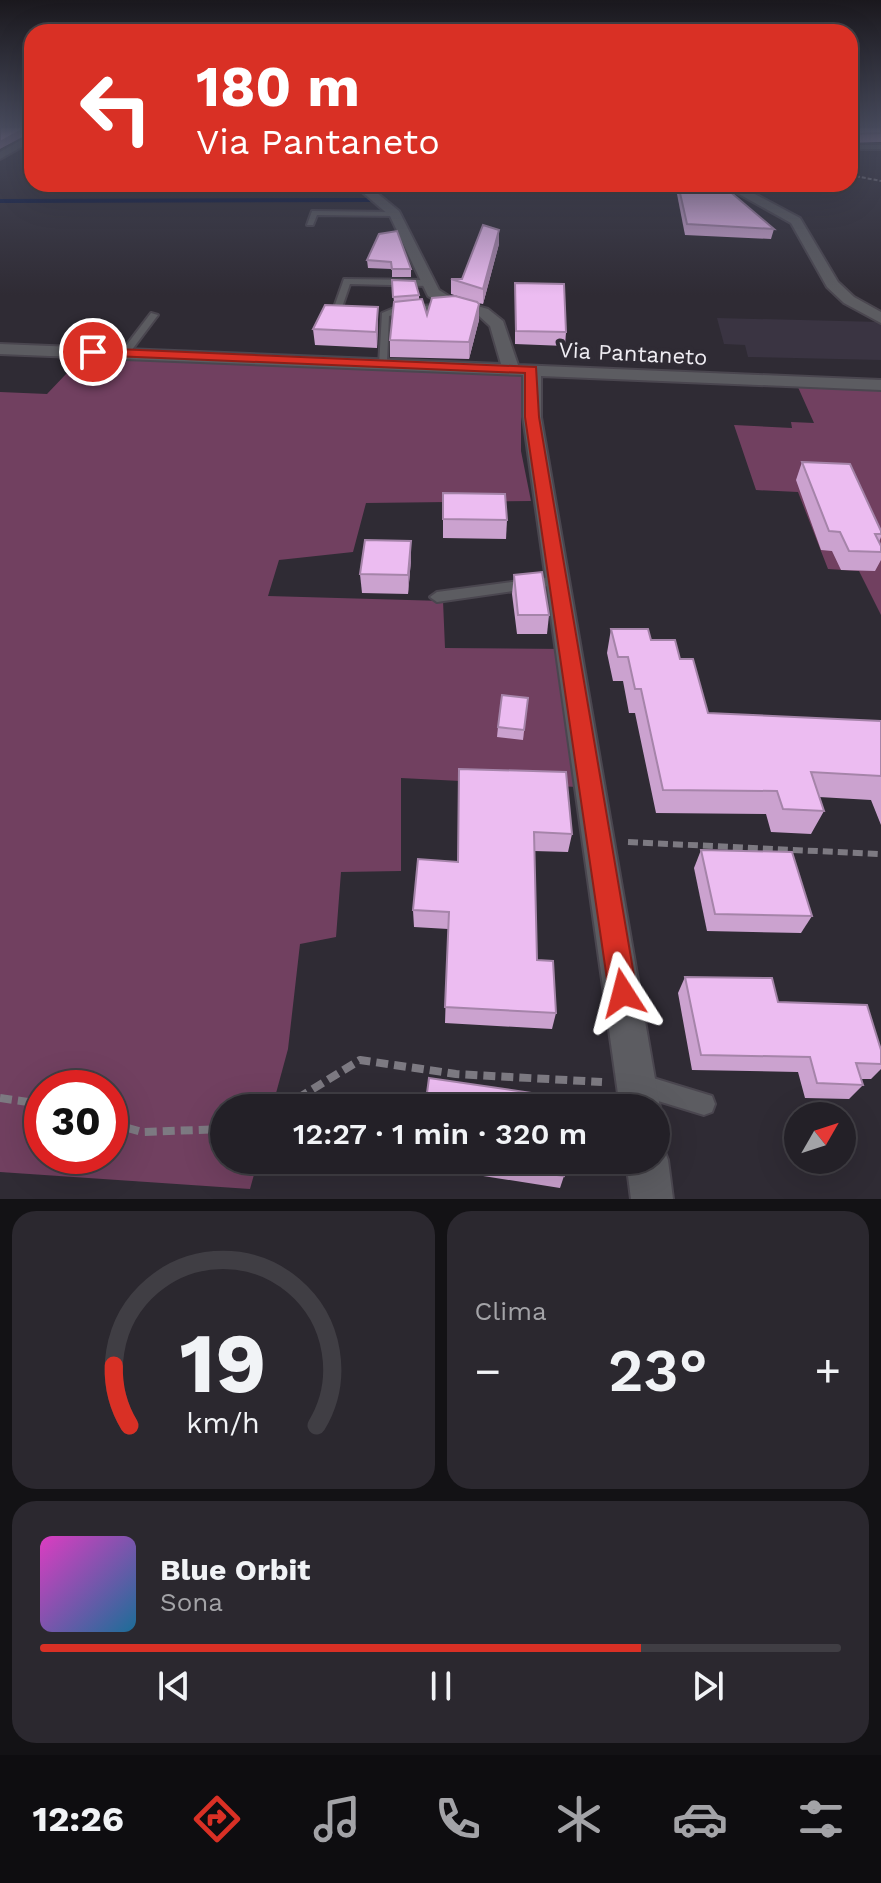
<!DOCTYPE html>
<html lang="it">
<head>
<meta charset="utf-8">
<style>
  body { margin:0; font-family:"Work Sans",sans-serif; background:#2b282f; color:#f1f3f6; height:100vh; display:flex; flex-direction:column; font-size:30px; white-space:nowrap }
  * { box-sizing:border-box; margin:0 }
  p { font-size:26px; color:#a3a3a7 }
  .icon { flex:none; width:44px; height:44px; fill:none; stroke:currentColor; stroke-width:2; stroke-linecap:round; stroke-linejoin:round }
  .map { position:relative; height:1199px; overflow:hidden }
  .details { display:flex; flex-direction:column; gap:12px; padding:12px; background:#131215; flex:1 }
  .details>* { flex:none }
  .top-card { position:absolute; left:24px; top:24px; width:834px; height:168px; border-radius:24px; box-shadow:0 8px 32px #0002,0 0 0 2px #403e44; background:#d93025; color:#fff; overflow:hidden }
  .needle { width:52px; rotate:51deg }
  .fabs { position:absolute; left:784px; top:1102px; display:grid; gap:16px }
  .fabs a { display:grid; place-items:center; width:72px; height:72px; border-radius:50%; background:#232027; box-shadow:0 8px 32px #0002,0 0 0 2px #403e44; font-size:40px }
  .speed { position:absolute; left:24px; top:1070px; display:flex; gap:16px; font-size:40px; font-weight:700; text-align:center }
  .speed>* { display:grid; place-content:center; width:104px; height:104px; border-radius:50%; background:#232027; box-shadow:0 8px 32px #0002,0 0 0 2px #403e44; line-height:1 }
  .speed .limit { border:12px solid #d22; background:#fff; color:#111 }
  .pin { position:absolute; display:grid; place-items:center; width:68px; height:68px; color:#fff; margin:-34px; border:4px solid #fff; border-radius:50%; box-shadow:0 2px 8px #0007 }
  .me { position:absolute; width:88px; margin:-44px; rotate:351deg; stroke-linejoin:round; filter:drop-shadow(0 0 6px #0008) }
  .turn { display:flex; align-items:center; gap:28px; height:168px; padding:0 40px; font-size:36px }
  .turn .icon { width:104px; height:104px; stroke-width:2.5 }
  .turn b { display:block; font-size:56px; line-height:68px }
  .big { font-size:60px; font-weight:600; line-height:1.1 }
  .details .tile { flex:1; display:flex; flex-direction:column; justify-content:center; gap:12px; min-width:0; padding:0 28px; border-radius:24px; background:#2b282f }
  .details .dial { align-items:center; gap:0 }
  .dial svg { height:208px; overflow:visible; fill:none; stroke:#403e44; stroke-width:7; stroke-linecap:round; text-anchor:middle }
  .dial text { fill:#f1f3f6; stroke:none }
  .song { display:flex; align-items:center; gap:24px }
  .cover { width:96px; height:96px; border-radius:12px; background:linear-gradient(135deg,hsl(310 70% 55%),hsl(200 70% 35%)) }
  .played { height:8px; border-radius:4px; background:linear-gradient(90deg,#d93025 75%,#403e44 75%) }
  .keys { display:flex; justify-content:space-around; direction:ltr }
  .heat { display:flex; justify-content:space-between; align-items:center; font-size:44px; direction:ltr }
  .details .tiles { flex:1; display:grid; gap:12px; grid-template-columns:1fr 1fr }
  .tile:last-child { grid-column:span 2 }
  .trip { position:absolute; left:210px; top:1094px; width:460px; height:80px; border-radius:40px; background:#232027; box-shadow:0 8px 32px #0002,0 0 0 2px #403e44; font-weight:600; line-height:80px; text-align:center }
  .menu { display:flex; height:128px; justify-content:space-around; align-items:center; background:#0e0d10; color:#a3a3a7 }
  .menu .icon { width:56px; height:56px }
  .menu .active { color:#d93025 }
  .menu b { font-size:36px; color:#f1f3f6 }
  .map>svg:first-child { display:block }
  .built { fill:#3a3442 }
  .green { fill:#714060; fill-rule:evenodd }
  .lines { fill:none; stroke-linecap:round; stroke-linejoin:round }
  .stream { stroke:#051441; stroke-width:4 }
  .lane-casing { stroke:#4a464f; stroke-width:4 }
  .street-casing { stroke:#4a464f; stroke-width:4 }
  .path-far2 { stroke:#7d7a82; stroke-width:2; stroke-dasharray:4 2; stroke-linecap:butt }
  .path-far1 { stroke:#7d7a82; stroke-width:6; stroke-dasharray:10 5; stroke-linecap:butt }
  .path { stroke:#7d7a82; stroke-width:8; stroke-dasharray:12 6; stroke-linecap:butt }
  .lane { fill:#5c5c61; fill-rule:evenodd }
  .street { fill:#5c5c61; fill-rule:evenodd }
  .wall { fill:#cba2cf }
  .shaded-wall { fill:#a584a9 }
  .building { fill:#ecbcf1; stroke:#a584a9; stroke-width:2 }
  .route { fill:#d93025; stroke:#8d1f18; stroke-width:2 }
  .labels { text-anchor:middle; stroke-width:8; stroke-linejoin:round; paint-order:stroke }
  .far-street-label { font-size:22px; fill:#efedf3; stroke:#2f2b34 }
</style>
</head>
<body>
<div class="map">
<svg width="881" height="1199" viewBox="0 0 881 1199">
  <rect width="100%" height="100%" fill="#2f2b34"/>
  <!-- built -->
  <path class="built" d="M717,318L881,322V360L748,357L745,345L724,344Z"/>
  <!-- green -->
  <g class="green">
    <path d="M85,354L521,373V451L531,501L366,503L353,552L279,560L268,596L443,601L445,648L564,649L577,787L401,778V871L341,872L336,937L300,944L288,1049L272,1108H224V1160H258L250,1189L0,1172V392L47,394ZM42,1088H110V1156H42Z"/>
    <path d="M797,385L881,388V615L859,571L828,569L798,492L756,490L734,425L792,428L791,422L814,423Z"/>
  </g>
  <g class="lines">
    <!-- stream -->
    <path class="stream" d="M0,201L375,200"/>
    <defs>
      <g id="lane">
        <rect x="850" y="145" width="31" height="4"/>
        <path d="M312,211L395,212L399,214L395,216L317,215L313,225H307Z"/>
        <path d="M344,279L428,280L432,283L428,286L350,284L339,316L332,318L331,316Z"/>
        <path d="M448,304L452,307L451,309L396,314L389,316L387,363L379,365L382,313L394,308Z"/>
        <path d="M151,313L158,315L128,355H122V351Z"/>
        <path d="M558,576L565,581L563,584L437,602L430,597L437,592Z"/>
        <path d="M640,1074L712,1096L715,1104L712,1112L704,1115L632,1093L629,1085L632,1077Z"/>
      </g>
      <g id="street">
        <path d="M32,134V141L0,159V152Z"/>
        <path d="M353,184H366L399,211L439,290L455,300L488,309L503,321L518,365L881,380V390L541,376V417L660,1108L656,1117V1108H620L523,417V375L0,354V344L501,364L490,326L478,315L445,306L428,296L390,216Z"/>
        <path d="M721,184H736L800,218L838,282L854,297L881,312V323L844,303L827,287L791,223Z"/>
        <path d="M656,1143L662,1145L668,1160L673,1199H631L626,1160H656Z"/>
      </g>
    </defs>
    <!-- lane casing -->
    <use href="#lane" class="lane-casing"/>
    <!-- street casing -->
    <use href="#street" class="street-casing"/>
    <!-- path-far2 -->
    <path class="path-far2" d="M850,175L881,181"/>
    <!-- path-far1 -->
    <path class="path-far1" d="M628,842L878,854"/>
    <!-- path -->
    <g class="path">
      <path d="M0,1098L42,1104"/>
      <path d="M282,1108L360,1060L456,1074L602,1082"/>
      <path d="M110,1123L142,1132L224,1129"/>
    </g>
    <!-- lane -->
    <use href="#lane" class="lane"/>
    <!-- street -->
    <use href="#street" class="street"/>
  </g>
  <!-- wall -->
  <g class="wall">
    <path d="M850,127H881V142L850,143Z"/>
    <path d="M675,184H721L774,229L771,239L685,235Z"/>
    <path d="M499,230V244L483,304L478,303L479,320L469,359L390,357V340L394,303L392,280L419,295V299L427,315L467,299L451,294V279H462Z"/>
    <path d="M379,234L411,269V277H392V269L368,268L367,260Z"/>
    <path d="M515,283L566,332L565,346L515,344Z"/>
    <path d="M378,307V323L377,348L315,345L313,329Z"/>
    <path d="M802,462L881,531V537L879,542L881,546V560L875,571L841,570L832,551L821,550L796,480Z"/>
    <path d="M443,493L507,520L506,539L443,538Z"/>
    <path d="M411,560L408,594L362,593L360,574Z"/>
    <path d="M514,575L549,615L547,634H517L512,594Z"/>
    <path d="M611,629L651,640L680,659L708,713L881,721V825L871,800L819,797L824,811L811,834L771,832L766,814L656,813L635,713H629L623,681H613L607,653Z"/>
    <path d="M528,698L523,740L497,737L498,727Z"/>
    <path d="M459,769L572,834L568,852L534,851L537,960L556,1013L552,1029L445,1023L448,929L414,927L413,910L458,862Z"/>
    <path d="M701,850L812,916L801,933L707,931L694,868Z"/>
    <path d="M685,977L881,1050V1069L871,1079H861L863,1085L849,1099L805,1098L798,1072L692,1070L678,993Z"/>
    <path d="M419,1160H565L564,1176L560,1188L420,1166Z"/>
  </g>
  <!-- shaded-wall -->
  <g class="shaded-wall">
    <path d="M27,127H32V132L0,149V142Z"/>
    <path d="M499,230V244L483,304V289Z"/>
    <path d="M479,304V320L469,359V342Z"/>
    <path d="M378,307V323L377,348L376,332Z"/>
    <path d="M411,541V560L408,594V575Z"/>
  </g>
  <!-- building -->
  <g class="building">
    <path d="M0,127H27L0,142Z"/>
    <path d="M850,127H881V133L850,134Z"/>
    <path d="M678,184H721L774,229L687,224Z"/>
    <path d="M483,225L499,230L483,289L451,279H462Z"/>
    <path d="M397,231L411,269H392L391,262L367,260L379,234Z"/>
    <path d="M392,280L415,281L419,295L393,297Z"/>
    <path d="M515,283L564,284L566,332L516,331Z"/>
    <path d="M455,296L477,302L479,304L469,342L390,340L394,302L422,299L427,315L432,298Z"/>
    <path d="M325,305L378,307L376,332L313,329Z"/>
    <path d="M802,462L850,464L881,531V534H875L881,546V552L849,551L840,532L829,531Z"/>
    <path d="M443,493L505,494L507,520L443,519Z"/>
    <path d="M365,540L411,541L408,575L360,574Z"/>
    <path d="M542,572L549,615H518L514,575Z"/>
    <path d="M611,629H648L651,640H675L680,659H693L708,713L881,721V776L811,772L824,811L783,809L777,791L663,790L641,689H635L628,657H618Z"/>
    <path d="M502,695L528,698L524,730L498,727Z"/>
    <path d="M459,769L566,772L572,834L534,832L537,960L553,961L556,1013L445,1007L449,912L413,910L418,859L458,862Z"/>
    <path d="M701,850L792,852L812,916L715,914Z"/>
    <path d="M685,977L772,978L778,1002L867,1005L881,1050V1064L856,1063L863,1085L817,1083L810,1057L701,1055Z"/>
    <path d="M429,1078L566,1098V1108H425Z"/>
    <path d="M460,1160H565L564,1176Z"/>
  </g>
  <!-- sky -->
  <linearGradient id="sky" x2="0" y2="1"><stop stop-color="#1a181d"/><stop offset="0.43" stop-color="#474a5c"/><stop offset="1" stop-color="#474a5c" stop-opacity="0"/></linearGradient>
  <rect width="881" height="295" fill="url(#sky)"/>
  <!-- route -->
  <path class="route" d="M93,348L536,367L539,417L637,993L633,1002L623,1006L613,1002L609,993L525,417V373L89,355L87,352Z"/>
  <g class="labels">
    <!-- far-street labels -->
    <g class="far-street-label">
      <text transform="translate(633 353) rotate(3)" y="8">Via Pantaneto</text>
    </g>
  </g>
</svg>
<div class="fabs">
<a><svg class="needle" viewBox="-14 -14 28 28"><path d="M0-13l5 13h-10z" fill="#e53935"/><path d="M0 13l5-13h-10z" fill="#a3a3a7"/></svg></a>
</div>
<div class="speed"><div class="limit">30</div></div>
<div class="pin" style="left:93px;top:352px;background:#d93025"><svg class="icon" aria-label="arrive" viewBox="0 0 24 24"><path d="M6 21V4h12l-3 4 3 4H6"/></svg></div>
<svg class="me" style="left:623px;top:993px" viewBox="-20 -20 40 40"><path d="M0-17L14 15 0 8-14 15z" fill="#d93025" stroke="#fff" stroke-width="4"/></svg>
<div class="trip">12:27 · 1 min · 320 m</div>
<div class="top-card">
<div class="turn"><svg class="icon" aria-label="left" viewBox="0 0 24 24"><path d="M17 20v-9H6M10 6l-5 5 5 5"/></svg><div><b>180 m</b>Via Pantaneto</div></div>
</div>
</div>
<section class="details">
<div class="tiles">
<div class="tile dial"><svg viewBox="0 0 100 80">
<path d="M14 69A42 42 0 1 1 86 69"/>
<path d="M14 69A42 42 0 0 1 8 46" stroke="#d93025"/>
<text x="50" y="56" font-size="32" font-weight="700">19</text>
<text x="50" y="72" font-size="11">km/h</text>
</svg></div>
<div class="tile"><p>Clima</p>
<div class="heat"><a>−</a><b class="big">23°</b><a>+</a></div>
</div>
<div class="tile">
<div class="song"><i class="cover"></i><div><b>Blue Orbit</b><p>Sona</p></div></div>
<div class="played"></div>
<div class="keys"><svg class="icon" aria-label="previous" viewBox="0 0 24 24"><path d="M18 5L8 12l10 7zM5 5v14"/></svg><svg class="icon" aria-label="pause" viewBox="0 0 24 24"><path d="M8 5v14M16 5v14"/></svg><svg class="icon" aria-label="next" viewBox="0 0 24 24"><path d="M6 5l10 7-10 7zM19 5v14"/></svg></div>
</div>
</div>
</section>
<nav class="menu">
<b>12:26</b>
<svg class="icon active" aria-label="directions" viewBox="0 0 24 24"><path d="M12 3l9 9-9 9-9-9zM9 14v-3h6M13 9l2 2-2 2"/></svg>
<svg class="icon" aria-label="music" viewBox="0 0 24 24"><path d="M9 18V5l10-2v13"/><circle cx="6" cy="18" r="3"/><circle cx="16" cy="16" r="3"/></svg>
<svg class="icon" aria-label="phone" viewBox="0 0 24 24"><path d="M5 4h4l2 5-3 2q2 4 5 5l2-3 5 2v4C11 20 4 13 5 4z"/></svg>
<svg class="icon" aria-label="climate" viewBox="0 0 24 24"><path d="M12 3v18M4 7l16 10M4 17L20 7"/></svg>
<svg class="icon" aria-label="car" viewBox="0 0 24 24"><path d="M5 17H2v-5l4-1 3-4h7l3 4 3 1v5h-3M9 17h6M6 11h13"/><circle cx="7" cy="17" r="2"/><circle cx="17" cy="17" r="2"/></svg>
<svg class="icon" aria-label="filters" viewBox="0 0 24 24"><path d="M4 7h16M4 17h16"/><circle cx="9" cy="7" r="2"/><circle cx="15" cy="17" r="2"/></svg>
</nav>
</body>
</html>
